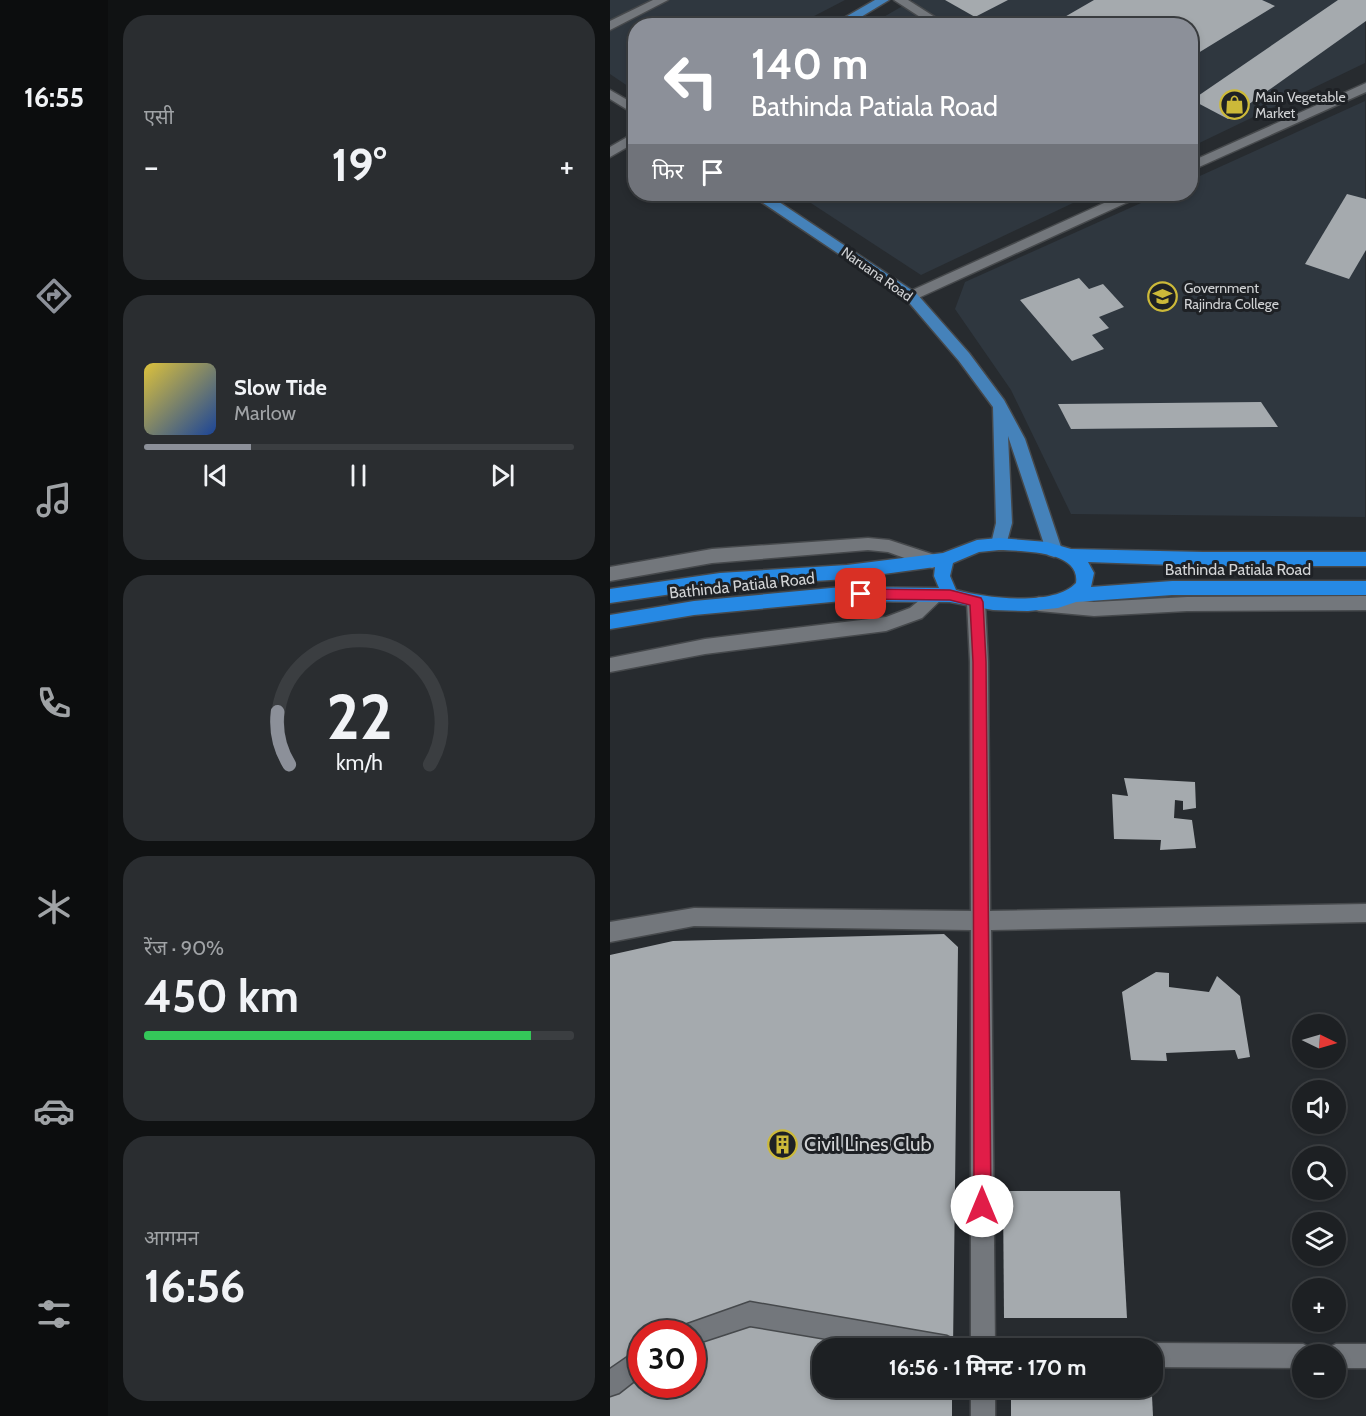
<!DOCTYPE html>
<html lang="hi">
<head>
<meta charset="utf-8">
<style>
  body { margin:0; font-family:Cabin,"Noto Sans Devanagari",sans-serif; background:#2a2d30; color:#f1f3f6; height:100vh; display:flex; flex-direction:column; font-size:22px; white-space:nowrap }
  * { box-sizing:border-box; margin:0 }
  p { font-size:20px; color:#a0a3a6 }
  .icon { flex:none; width:33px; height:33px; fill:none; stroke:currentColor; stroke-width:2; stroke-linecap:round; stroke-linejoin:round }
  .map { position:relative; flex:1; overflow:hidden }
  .side { display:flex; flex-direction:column; gap:15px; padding:15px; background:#101213; width:502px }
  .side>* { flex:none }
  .top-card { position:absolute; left:18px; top:18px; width:570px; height:183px; border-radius:24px; box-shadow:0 3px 9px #0003,0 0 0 2px #3b3e41; background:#8c9099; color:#fff; overflow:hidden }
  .needle { width:39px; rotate:95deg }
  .buttons { position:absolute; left:682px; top:1014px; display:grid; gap:12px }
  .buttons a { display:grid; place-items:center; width:54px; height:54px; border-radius:50%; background:#1d2023; box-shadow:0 3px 9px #0003,0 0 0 2px #3b3e41; font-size:30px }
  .speed { position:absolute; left:18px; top:1320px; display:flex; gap:12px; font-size:30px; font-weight:700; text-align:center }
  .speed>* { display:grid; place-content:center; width:78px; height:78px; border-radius:50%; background:#1d2023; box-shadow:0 3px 9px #0003,0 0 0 2px #3b3e41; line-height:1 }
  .speed .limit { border:9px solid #d22; background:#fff; color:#111 }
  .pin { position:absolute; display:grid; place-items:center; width:51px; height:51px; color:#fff; margin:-26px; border-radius:12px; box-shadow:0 3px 9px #0006 }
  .me { position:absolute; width:66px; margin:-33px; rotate:0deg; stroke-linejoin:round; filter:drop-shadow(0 0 4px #0008) }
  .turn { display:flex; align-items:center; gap:21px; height:126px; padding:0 24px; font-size:27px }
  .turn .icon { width:78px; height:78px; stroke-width:2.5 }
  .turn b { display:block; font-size:42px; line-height:51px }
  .then { display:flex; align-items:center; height:57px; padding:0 24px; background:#0003; gap:12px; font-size:22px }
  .big { font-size:45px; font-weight:700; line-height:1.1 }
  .side .tile { flex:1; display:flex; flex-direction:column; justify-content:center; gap:9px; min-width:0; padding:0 21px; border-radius:24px; background:#2a2d30 }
  .side .dial { align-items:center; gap:0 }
  .dial svg { height:156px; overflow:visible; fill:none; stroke:#3b3e41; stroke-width:7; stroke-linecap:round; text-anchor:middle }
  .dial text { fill:#f1f3f6; stroke:none }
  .song { display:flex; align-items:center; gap:18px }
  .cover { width:72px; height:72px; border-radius:9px; background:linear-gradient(135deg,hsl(50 70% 55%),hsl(220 70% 35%)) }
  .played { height:6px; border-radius:3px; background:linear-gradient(90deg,#8c9099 25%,#3b3e41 25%) }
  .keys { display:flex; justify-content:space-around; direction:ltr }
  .heat { display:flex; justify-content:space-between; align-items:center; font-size:33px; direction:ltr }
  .charge { height:9px; border-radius:4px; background:linear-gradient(90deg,#34c759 90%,#3b3e41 0) }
  .trip { position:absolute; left:202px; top:1338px; width:351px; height:60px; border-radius:24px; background:#1d2023; box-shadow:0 3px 9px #0003,0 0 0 2px #3b3e41; font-weight:700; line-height:60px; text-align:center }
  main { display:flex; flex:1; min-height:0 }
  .dock { display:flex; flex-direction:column; width:108px; justify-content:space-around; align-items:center; background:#0c0d0e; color:#a0a3a6 }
  .dock .icon { width:42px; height:42px }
  .dock .active { color:#8c9099 }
  .dock b { font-size:27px; color:#f1f3f6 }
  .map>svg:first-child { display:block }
  .built { fill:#2f373f }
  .building { fill:#a5aaae; fill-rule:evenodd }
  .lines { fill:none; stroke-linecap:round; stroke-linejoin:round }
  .minor-casing { stroke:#46494c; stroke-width:3 }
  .major-casing { stroke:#46494c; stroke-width:3 }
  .highway-casing { stroke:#46494c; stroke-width:3 }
  .minor { fill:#73777c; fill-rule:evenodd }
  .major { fill:#4582ba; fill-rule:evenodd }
  .highway { fill:#2689e4; fill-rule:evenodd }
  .route { fill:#e11d48; stroke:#92132f; stroke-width:1.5 }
  .labels { text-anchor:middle; stroke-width:6; stroke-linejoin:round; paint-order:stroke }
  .far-poi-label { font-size:14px; fill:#d1d3d5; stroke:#1e2125; text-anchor:start }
  .far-street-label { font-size:14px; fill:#d1d3d5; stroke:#1e2125 }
  .street-label { font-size:16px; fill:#d1d3d5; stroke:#1e2125 }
  .near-poi-label { font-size:20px; fill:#d1d3d5; stroke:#1e2125; text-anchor:start }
</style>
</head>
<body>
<main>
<nav class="dock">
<b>16:55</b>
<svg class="icon active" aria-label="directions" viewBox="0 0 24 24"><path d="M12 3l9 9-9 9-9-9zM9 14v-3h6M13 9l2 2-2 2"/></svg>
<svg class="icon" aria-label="music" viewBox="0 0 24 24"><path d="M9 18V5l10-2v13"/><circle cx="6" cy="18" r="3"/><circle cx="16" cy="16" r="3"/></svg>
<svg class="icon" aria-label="phone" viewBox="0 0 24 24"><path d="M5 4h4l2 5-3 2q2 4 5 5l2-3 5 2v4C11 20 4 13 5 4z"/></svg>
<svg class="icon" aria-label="climate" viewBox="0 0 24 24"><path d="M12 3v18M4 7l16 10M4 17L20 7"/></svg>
<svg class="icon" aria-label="car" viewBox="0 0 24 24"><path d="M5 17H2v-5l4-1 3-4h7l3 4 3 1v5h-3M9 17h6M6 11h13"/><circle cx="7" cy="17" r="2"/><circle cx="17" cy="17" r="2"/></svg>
<svg class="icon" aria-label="filters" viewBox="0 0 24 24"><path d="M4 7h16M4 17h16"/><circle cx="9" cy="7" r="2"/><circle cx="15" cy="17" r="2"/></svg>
</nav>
<section class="side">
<div class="tile"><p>एसी</p>
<div class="heat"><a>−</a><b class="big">19°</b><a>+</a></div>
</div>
<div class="tile">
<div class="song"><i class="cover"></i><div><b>Slow Tide</b><p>Marlow</p></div></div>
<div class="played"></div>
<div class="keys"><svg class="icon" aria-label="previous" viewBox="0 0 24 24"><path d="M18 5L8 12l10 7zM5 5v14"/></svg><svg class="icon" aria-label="pause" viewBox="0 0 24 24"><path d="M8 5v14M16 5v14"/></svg><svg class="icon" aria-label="next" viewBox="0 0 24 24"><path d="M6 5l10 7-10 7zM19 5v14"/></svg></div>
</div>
<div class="tile dial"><svg viewBox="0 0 100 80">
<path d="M14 69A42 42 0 1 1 86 69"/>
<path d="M14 69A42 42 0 0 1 8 42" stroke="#8c9099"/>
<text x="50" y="56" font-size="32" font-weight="700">22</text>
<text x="50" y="72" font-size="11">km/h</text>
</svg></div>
<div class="tile"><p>रेंज · 90%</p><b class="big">450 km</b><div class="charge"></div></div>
<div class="tile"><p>आगमन</p><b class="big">16:56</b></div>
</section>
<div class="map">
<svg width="756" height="1416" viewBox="0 0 756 1416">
  <rect width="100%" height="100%" fill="#272b2f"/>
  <!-- built -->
  <g class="built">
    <path d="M0,0H235L187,25L26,26L25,91L0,74Z"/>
    <path d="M303,0H755V63L581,147L580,26H258Z"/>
    <path d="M755,101V517L461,514L401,390L345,309L355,282L551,194H580L581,180Z"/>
    <path d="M187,194H482L311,275Z"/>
  </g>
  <!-- building -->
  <g class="building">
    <path d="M335,0H398L365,17Z"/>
    <path d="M484,0H652L665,6L580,58V26H439Z"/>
    <path d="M728,0H756V21L618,119L582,100Z"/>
    <path d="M364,194H391L379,202Z"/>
    <path d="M737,194L756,199V250L739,279L695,264Z"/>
    <path d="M469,278L479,289L493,284L514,307L489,317L499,328L482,335L494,349L462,361L410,300Z"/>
    <path d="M651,402L668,427L461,429L448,404Z"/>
    <path d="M514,778L585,782L586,808L573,810V801L565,800L564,818L582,820L586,848L550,850L551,840L504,839L502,794L518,796Z"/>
    <path d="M334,934L348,947L343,1348H213V1388H342V1416H0V955L63,941ZM32,1334H82V1384H32Z"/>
    <path d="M546,972L559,973V987L599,992L607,976L630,996L640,1057L628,1059L625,1050L556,1053L557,1061L521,1060L512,992Z"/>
    <path d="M393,1191H510L517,1318H394Z"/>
    <path d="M542,1396L543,1416H401V1400Z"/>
  </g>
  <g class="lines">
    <defs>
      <g id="minor">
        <path d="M43,0H58L0,30V21Z"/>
        <path d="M284,0H298L339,26H324Z"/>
        <path d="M756,83V92L580,171V162Z"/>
        <path d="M0,90L26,105V115L0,99Z"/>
        <path d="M26,132V142L0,157V147Z"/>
        <path d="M514,194H531L529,197L306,299L301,301L294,296L296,293Z"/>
        <path d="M258,538L279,540L328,556L330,561L328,566L322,568L278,552L258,550L102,563L0,581V567L102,549Z"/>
        <path d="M328,588L334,590L336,595L312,618L276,631L95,654L0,672V658L95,639L276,617L300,608L322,590Z"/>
        <path d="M366,595L372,597L375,602L378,662L380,911L756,904V922L381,930L385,1348H361V930L84,926L0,942V922L84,908L361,911L360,662L357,602L360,597Z"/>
        <path d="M756,596V610L577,611L484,616L429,611L423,609L420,604L423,599L429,597L484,602L577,597Z"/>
        <path d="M140,1302L337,1336L345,1340L349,1348H271L140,1326L82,1345V1334H68L72,1326Z"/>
        <path d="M543,1343L693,1344L701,1348L704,1354H693V1368L543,1367V1348H534Z"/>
        <path d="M726,1344H756V1368H726V1354H715L718,1348Z"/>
        <path d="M32,1347V1375L9,1393L0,1396V1369Z"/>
        <rect x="361" y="1388" width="24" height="28"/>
      </g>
      <g id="major">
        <path d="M265,0H279L236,26H220Z"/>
        <path d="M143,194H157L306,293L359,353L394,400L415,439L452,550L450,555L444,557L438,555L436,550L398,436L402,523L395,549L389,550L383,549L381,544L386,523L383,407L349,361L296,299L144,197Z"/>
      </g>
      <path id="highway" d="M389,538L437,542L461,549L593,552H756V566H593L478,562L484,573L481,587L562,581H756V595H562L466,602L448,608L418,611L383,610L340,602L232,601L84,615L0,629V615L84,601L232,587L329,588L324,576L325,567L237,579L110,587L0,603V589L110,573L237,565L333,553L367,540ZM389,550C411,551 471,550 466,583C444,607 375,598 346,590L340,576L343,563L369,552Z"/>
    </defs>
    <!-- minor casing -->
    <use href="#minor" class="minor-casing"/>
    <!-- major casing -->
    <use href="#major" class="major-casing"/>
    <!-- highway casing -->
    <use href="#highway" class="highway-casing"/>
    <!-- minor -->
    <use href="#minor" class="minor"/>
    <!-- major -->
    <use href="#major" class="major"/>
    <!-- highway -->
    <use href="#highway" class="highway"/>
  </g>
  <!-- route -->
  <path class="route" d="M251,589L340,590L371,598L373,602L376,662L381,1206L378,1212L372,1215L366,1212L364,1206L363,662L360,605L340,600L251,599L245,594Z"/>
  <!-- icons -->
  <defs>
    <symbol id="shop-ring" viewBox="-11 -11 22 22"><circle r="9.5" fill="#1e2125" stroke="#ccb939" stroke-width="1.5"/><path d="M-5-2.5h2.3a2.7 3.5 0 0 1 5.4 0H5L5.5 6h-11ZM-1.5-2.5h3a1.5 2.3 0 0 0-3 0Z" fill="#ccb939"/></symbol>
    <symbol id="university-ring" viewBox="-11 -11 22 22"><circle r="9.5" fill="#1e2125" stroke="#ccb939" stroke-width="1.5"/><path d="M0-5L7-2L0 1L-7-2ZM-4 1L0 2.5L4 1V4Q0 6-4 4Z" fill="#ccb939"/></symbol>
    <symbol id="building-ring" viewBox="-11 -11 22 22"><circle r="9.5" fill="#1e2125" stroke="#ccb939" stroke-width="1.5"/><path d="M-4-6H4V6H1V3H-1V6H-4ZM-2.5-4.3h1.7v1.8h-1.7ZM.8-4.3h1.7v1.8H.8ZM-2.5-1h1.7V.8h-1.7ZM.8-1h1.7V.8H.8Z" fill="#ccb939"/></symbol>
  </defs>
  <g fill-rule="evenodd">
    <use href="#shop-ring" x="608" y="88" width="33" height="33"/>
    <use href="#university-ring" x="536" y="280" width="33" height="33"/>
    <use href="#building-ring" x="156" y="1128" width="33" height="33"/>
  </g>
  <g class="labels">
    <!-- far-poi labels -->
    <g class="far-poi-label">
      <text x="645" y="102">Main Vegetable<tspan x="645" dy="16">Market</tspan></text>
      <text x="574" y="293">Government<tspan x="574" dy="16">Rajindra College</tspan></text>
    </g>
    <!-- far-street labels -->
    <g class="far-street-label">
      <text transform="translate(267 274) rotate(35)" y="5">Naruana Road</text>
    </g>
    <!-- street labels -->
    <g class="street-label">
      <text x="628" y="575">Bathinda Patiala Road</text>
      <text transform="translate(132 585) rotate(-6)" y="6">Bathinda Patiala Road</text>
    </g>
    <!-- near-poi labels -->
    <g class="near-poi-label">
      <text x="194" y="1151">Civil Lines Club</text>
    </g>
  </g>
</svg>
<div class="buttons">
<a><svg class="needle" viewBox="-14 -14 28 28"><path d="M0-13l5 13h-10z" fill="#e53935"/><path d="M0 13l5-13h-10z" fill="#a0a3a6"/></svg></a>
<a><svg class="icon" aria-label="sound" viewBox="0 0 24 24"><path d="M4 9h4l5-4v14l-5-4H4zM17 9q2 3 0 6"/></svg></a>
<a><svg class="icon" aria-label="search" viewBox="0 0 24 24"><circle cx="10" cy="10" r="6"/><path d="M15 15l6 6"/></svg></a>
<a><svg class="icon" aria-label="layers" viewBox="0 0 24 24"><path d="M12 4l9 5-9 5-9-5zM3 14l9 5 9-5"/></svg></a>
<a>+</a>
<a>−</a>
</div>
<div class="speed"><div class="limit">30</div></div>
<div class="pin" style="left:251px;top:594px;background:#d93025"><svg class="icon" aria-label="arrive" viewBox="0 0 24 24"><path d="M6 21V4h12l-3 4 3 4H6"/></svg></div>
<svg class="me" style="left:372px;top:1206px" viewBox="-20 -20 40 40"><circle r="19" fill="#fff"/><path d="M0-13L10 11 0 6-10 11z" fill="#e11d48"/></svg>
<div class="trip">16:56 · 1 मिनट · 170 m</div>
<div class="top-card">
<div class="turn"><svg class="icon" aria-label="left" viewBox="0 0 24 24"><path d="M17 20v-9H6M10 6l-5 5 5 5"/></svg><div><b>140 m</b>Bathinda Patiala Road</div></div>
<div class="then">फिर<svg class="icon" aria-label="arrive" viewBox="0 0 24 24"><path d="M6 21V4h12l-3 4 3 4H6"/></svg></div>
</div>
</div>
</main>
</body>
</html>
